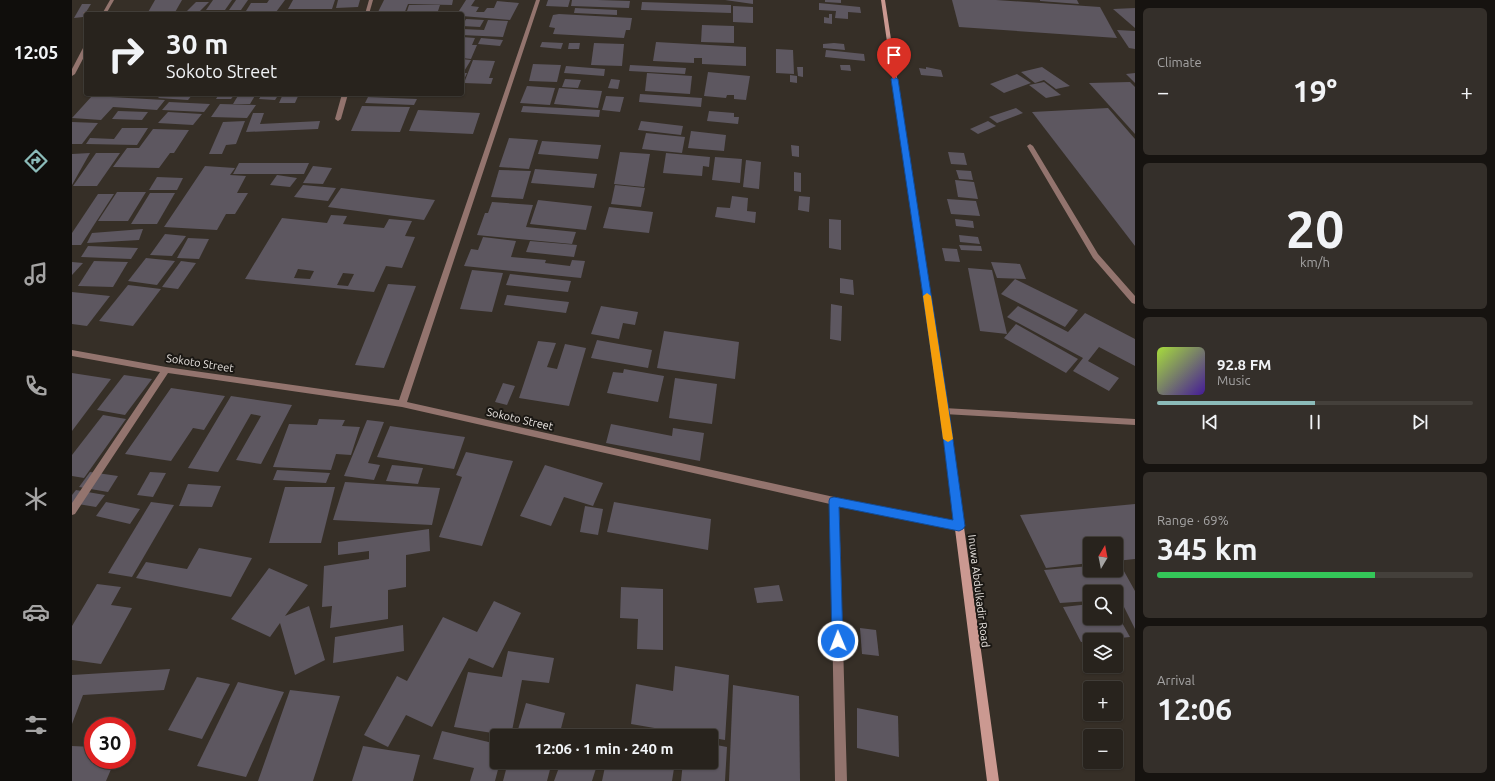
<!DOCTYPE html>
<html lang="en">
<head>
<meta charset="utf-8">
<style>
  body { margin:0; font-family:Ubuntu,sans-serif; background:#342f2a; color:#f1f3f6; height:100vh; display:flex; flex-direction:column; font-size:15px; white-space:nowrap }
  * { box-sizing:border-box; margin:0 }
  p { font-size:13px; color:#a5a4a4 }
  .icon { flex:none; width:22px; height:22px; fill:none; stroke:currentColor; stroke-width:2; stroke-linecap:round; stroke-linejoin:round }
  .map { position:relative; flex:1; overflow:hidden }
  .sheet { display:flex; flex-direction:column; gap:8px; padding:8px; background:#161310; width:360px }
  .sheet>* { flex:none }
  .top-card { position:absolute; left:12px; top:12px; width:380px; height:84px; border-radius:4px; box-shadow:0 1px 3px #0004,0 0 0 1px #44403b; background:#28231d; color:#f1f3f6; overflow:hidden }
  .needle { width:26px; rotate:10deg }
  .fabs { position:absolute; left:1011px; top:537px; display:grid; gap:8px }
  .fabs a { display:grid; place-items:center; width:40px; height:40px; border-radius:4px; background:#28231d; box-shadow:0 1px 3px #0004,0 0 0 1px #44403b; font-size:20px }
  .speed { position:absolute; left:12px; top:717px; display:flex; gap:8px; font-size:20px; font-weight:700; text-align:center }
  .speed>* { display:grid; place-content:center; width:52px; height:52px; border-radius:50%; background:#28231d; box-shadow:0 1px 3px #0004,0 0 0 1px #44403b; line-height:1 }
  .speed .limit { border:6px solid #d22; background:#fff; color:#111 }
  .pin { position:absolute; display:grid; place-items:center; width:34px; height:34px; color:#fff; margin:-41px -17px; border-radius:50% 50% 50% 0; rotate:-45deg; box-shadow:0 0 4px #0007 }
  .pin .icon { rotate:45deg }
  .me { position:absolute; width:44px; margin:-22px; rotate:359deg; stroke-linejoin:round; filter:drop-shadow(0 0 3px #0008) }
  .turn { display:flex; align-items:center; gap:14px; height:84px; padding:0 16px; font-size:18px }
  .turn .icon { width:52px; height:52px; stroke-width:2.5 }
  .turn b { display:block; font-size:28px; line-height:34px }
  .big { font-size:30px; font-weight:600; line-height:1.1 }
  .sheet .card { flex:1; display:flex; flex-direction:column; justify-content:center; gap:6px; min-width:0; padding:0 14px; border-radius:6px; background:#342f2a }
  .sheet .dial { align-items:center; gap:0 }
  .dial b { font-size:52px; line-height:1 }
  .song { display:flex; align-items:center; gap:12px }
  .cover { width:48px; height:48px; border-radius:6px; background:linear-gradient(135deg,hsl(80 70% 55%),hsl(260 70% 35%)) }
  .played { height:4px; border-radius:2px; background:linear-gradient(90deg,#8bbbb9 50%,#44403b 50%) }
  .keys { display:flex; justify-content:space-around; direction:ltr }
  .heat { display:flex; justify-content:space-between; align-items:center; font-size:22px; direction:ltr }
  .charge { height:6px; border-radius:3px; background:linear-gradient(90deg,#34c759 69%,#44403b 0) }
  .trip { position:absolute; left:418px; top:729px; width:228px; height:40px; border-radius:4px; background:#28231d; box-shadow:0 1px 3px #0004,0 0 0 1px #44403b; font-weight:600; line-height:40px; text-align:center }
  main { display:flex; flex:1; min-height:0 }
  .tabs { display:flex; flex-direction:column; width:72px; justify-content:space-around; align-items:center; background:#100e0c; color:#a5a4a4 }
  .tabs .icon { width:28px; height:28px }
  .tabs .on { color:#8bbbb9 }
  .tabs b { font-size:18px; color:#f1f3f6 }
  .map>svg:first-child { display:block }
  .building { fill:#5d5760; fill-rule:evenodd }
  .lines { fill:none; stroke-linecap:round; stroke-linejoin:round }
  .service { fill:#93746e; fill-rule:evenodd }
  .minor { fill:#93746e; fill-rule:evenodd }
  .secondary { fill:#cb9991; fill-rule:evenodd }
  .route { fill:#1a73e8; stroke:#114b97 }
  .slow { fill:#f59e0b }
  .labels { text-anchor:middle; stroke-width:4; stroke-linejoin:round; paint-order:stroke }
  .street-label { font-size:11px; fill:#e9e4e0; stroke:#1b1814 }
</style>
</head>
<body>
<main>
<nav class="tabs">
<b>12:05</b>
<svg class="icon on" aria-label="directions" viewBox="0 0 24 24"><path d="M12 3l9 9-9 9-9-9zM9 14v-3h6M13 9l2 2-2 2"/></svg>
<svg class="icon" aria-label="music" viewBox="0 0 24 24"><path d="M9 18V5l10-2v13"/><circle cx="6" cy="18" r="3"/><circle cx="16" cy="16" r="3"/></svg>
<svg class="icon" aria-label="phone" viewBox="0 0 24 24"><path d="M5 4h4l2 5-3 2q2 4 5 5l2-3 5 2v4C11 20 4 13 5 4z"/></svg>
<svg class="icon" aria-label="climate" viewBox="0 0 24 24"><path d="M12 3v18M4 7l16 10M4 17L20 7"/></svg>
<svg class="icon" aria-label="car" viewBox="0 0 24 24"><path d="M5 17H2v-5l4-1 3-4h7l3 4 3 1v5h-3M9 17h6M6 11h13"/><circle cx="7" cy="17" r="2"/><circle cx="17" cy="17" r="2"/></svg>
<svg class="icon" aria-label="filters" viewBox="0 0 24 24"><path d="M4 7h16M4 17h16"/><circle cx="9" cy="7" r="2"/><circle cx="15" cy="17" r="2"/></svg>
</nav>
<div class="map">
<svg width="1063" height="781" viewBox="0 0 1063 781">
  <rect width="100%" height="100%" fill="#362f27"/>
  <!-- building -->
  <g class="building">
    <path d="M83,0H110L102,14H75Z"/>
    <path d="M141,0H160L153,10H134Z"/>
    <path d="M164,0H176L169,10H157Z"/>
    <path d="M197,0H213L204,12L174,11L179,3H195Z"/>
    <path d="M221,0H263L260,9H216Z"/>
    <path d="M266,0H288L286,7L264,8Z"/>
    <path d="M312,0H381L380,5L336,4L332,14H305Z"/>
    <path d="M394,0H403L399,6L407,7L404,12H412L415,8H422L425,1L447,3L438,20L390,16V14H385Z"/>
    <path d="M476,0H498L496,7L474,6Z"/>
    <path d="M500,0H526L558,1L557,8L499,6Z"/>
    <path d="M653,0H681V4Z"/>
    <path d="M753,0H769V3L753,2Z"/>
    <path d="M880,0H924L1028,7L1045,38L887,27Z"/>
    <path d="M968,0H1005L1007,4L968,1Z"/>
    <path d="M124,2H137L128,11H115Z"/>
    <path d="M570,2L659,5V13L569,10Z"/>
    <path d="M747,3L788,7L789,13L776,12V19L763,18L764,11L747,10Z"/>
    <path d="M10,4H19L11,17L2,18Z"/>
    <path d="M337,5H368L365,14H334Z"/>
    <path d="M661,6L681,7V23L661,22Z"/>
    <path d="M503,8L545,10V15L502,13Z"/>
    <path d="M1063,8V28L1041,9Z"/>
    <path d="M487,14L560,18L558,30H554L552,38L481,34L483,28L477,27L481,15Z"/>
    <path d="M757,14H760V24L752,23V17L757,18Z"/>
    <path d="M394,19L412,20L408,27L390,26Z"/>
    <path d="M416,20L436,21L431,37L390,35V29L412,30Z"/>
    <path d="M630,25L662,26V43L629,42Z"/>
    <path d="M1045,30L1063,31V49L1057,48Z"/>
    <path d="M390,37L403,38L400,45H405L399,59L390,58Z"/>
    <path d="M409,38L431,40L428,46L406,44Z"/>
    <path d="M470,42L491,43L489,49L468,47Z"/>
    <path d="M584,42L674,47V66L630,64V58H622V63L581,61Z"/>
    <path d="M497,43H508L507,49H496Z"/>
    <path d="M522,43L552,44L550,66L519,65Z"/>
    <path d="M762,43L772,44L773,50L751,48V44Z"/>
    <path d="M704,49L721,50L722,74L704,73Z"/>
    <path d="M754,50L792,54L793,61L753,57Z"/>
    <path d="M390,59L399,60L391,73H395L390,84Z"/>
    <path d="M401,60L423,61L417,78H421L419,84L392,83Z"/>
    <path d="M461,64L489,65L485,82L457,81Z"/>
    <path d="M558,65L614,68L613,74L557,71Z"/>
    <path d="M768,65H778L779,71L769,70Z"/>
    <path d="M494,66L533,69L532,76L492,73Z"/>
    <path d="M725,67H731V77L726,76Z"/>
    <path d="M854,67L869,70L871,77L849,75L847,68L854,69Z"/>
    <path d="M970,67L998,86L984,89L972,80L963,83L949,72Z"/>
    <path d="M636,72L678,76L674,100L662,99V95H655L654,98L632,96Z"/>
    <path d="M575,73L620,76L618,94L573,91Z"/>
    <path d="M1063,73V83L1054,74Z"/>
    <path d="M945,74L959,83L932,93L918,84Z"/>
    <path d="M718,75L725,76V83L718,82Z"/>
    <path d="M493,79L509,80L506,88L490,87Z"/>
    <path d="M539,79L548,80L546,89L536,88Z"/>
    <path d="M972,82L989,95L974,98L957,85Z"/>
    <path d="M1058,82L1063,87V134L1017,83Z"/>
    <path d="M455,86L483,88L478,105L448,103Z"/>
    <path d="M487,88L530,91L526,108L482,104Z"/>
    <path d="M90,94H121L116,100L86,98Z"/>
    <path d="M147,94H163L159,99H144Z"/>
    <path d="M167,94H184L178,104H161Z"/>
    <path d="M190,94H207L203,100L187,99Z"/>
    <path d="M211,94H227L223,103H207Z"/>
    <path d="M326,94H348L347,97H325Z"/>
    <path d="M568,94L630,98L629,107L567,102Z"/>
    <path d="M20,96L93,100L85,110L41,107L29,120L0,118Z"/>
    <path d="M534,96L552,97L548,112L530,110Z"/>
    <path d="M296,97L345,99L342,105L293,103Z"/>
    <path d="M97,102L138,104L132,112L90,110Z"/>
    <path d="M148,104L184,105L175,118L139,117Z"/>
    <path d="M290,106L338,107L328,132L279,131Z"/>
    <path d="M451,106L528,110L527,117L449,112Z"/>
    <path d="M944,108L951,113L925,123L917,117Z"/>
    <path d="M1036,108L1063,139V246L960,112Z"/>
    <path d="M346,110L408,113L401,134L337,131Z"/>
    <path d="M46,111L76,112L70,120L40,119Z"/>
    <path d="M637,111L662,113V117H667L666,124L635,121Z"/>
    <path d="M96,112L130,114L121,125L86,123Z"/>
    <path d="M181,113H192L188,124L248,121L246,129L174,132Z"/>
    <path d="M173,121L164,144L154,145L150,154H137L151,122Z"/>
    <path d="M569,121L611,126L609,135L566,130Z"/>
    <path d="M916,121L924,126L906,134L898,129Z"/>
    <path d="M0,122L26,123L10,144H0Z"/>
    <path d="M50,128H76L65,145L14,144L18,138L42,139Z"/>
    <path d="M81,129L117,130L102,153H98L87,168L41,167L55,148H67Z"/>
    <path d="M619,131L654,135L652,151L616,148Z"/>
    <path d="M574,133L613,137L610,153L570,149Z"/>
    <path d="M437,138L466,140L457,169L427,167Z"/>
    <path d="M470,141L529,145L526,159L466,154Z"/>
    <path d="M719,145L727,146V157L720,156Z"/>
    <path d="M548,152L578,154L572,187L542,184Z"/>
    <path d="M876,152L892,153L895,165L879,164Z"/>
    <path d="M18,153L0,185V154Z"/>
    <path d="M24,153H48L25,186H1Z"/>
    <path d="M594,153L638,157L637,167L631,166L630,176L591,173Z"/>
    <path d="M643,157L670,159L668,183L640,180Z"/>
    <path d="M674,160L689,162L687,189L671,187Z"/>
    <path d="M167,163H237L232,174H161Z"/>
    <path d="M133,166L163,168L158,175L174,176L165,193H176L163,214H154L145,230L92,227Z"/>
    <path d="M241,166L260,168L251,184L231,183Z"/>
    <path d="M463,169L525,174L522,188L459,183Z"/>
    <path d="M427,170L459,171L451,199L419,197Z"/>
    <path d="M884,170L899,171L901,180L887,179Z"/>
    <path d="M722,172L729,173V192L722,191Z"/>
    <path d="M205,175L225,178L218,187L198,185Z"/>
    <path d="M85,177L111,178L105,190H77Z"/>
    <path d="M883,180L902,182L906,199L886,197Z"/>
    <path d="M231,185L264,188L256,201L222,197Z"/>
    <path d="M543,185L573,188L569,207L539,204Z"/>
    <path d="M269,188L363,200L352,220L256,207Z"/>
    <path d="M45,192H74L56,221H26Z"/>
    <path d="M78,193H103L85,224H59Z"/>
    <path d="M26,194H42L9,245H0V233Z"/>
    <path d="M660,196L676,198L675,211L684,212L683,223L643,217L645,207L658,208Z"/>
    <path d="M727,196L738,197L737,212L726,210Z"/>
    <path d="M875,199L904,201L908,216L879,214Z"/>
    <path d="M466,200L520,206L514,230L458,224Z"/>
    <path d="M420,202L461,205L454,227L504,232L500,244L405,235L413,213H416Z"/>
    <path d="M537,207L581,212L577,233L531,228Z"/>
    <path d="M259,215L275,216L271,224L312,228L317,219L340,221L333,236L343,237L330,268L314,266L302,292L173,279L210,218L255,223ZM226,269L242,271L238,279L222,278ZM271,273L282,274L276,286L265,285Z"/>
    <path d="M757,219L769,220V250L757,248Z"/>
    <path d="M883,219L901,221L902,228L884,226Z"/>
    <path d="M71,229L67,240L15,243L20,233Z"/>
    <path d="M93,234L114,236L100,256L78,255Z"/>
    <path d="M887,235L906,237L908,244L888,242Z"/>
    <path d="M411,237L444,241L439,257L474,260L473,263L498,266L500,260L513,261L509,278L392,266L399,249L406,250Z"/>
    <path d="M116,238L137,239L127,259L105,258Z"/>
    <path d="M458,241L505,245L502,257L454,252Z"/>
    <path d="M887,245L909,246L910,251L889,250Z"/>
    <path d="M16,246L66,248L59,259L9,257Z"/>
    <path d="M870,248L885,249L888,262L873,261Z"/>
    <path d="M74,258L103,261L85,285L56,281Z"/>
    <path d="M22,261L56,262L41,287L6,286Z"/>
    <path d="M109,261L124,263L106,289L90,287Z"/>
    <path d="M0,262L11,263L0,275Z"/>
    <path d="M919,262L948,264L954,279L925,278Z"/>
    <path d="M896,268L920,270L935,334L908,331Z"/>
    <path d="M400,270L431,273L420,312L388,309Z"/>
    <path d="M438,274L499,281L496,292L434,285Z"/>
    <path d="M768,278L781,280L782,295L768,293Z"/>
    <path d="M943,279L1006,310L993,327L929,294Z"/>
    <path d="M316,284L344,286L312,368L283,365Z"/>
    <path d="M56,285L89,289L61,326L27,321Z"/>
    <path d="M0,292L38,296L15,326L0,324Z"/>
    <path d="M435,295L497,302L494,313L432,305Z"/>
    <path d="M759,304L770,306L769,341L758,339Z"/>
    <path d="M529,306L566,312L563,325L551,323L547,339L519,334Z"/>
    <path d="M946,306L996,332L1013,313L1063,339V366L1027,347L1016,361L1047,378L1037,391L1001,371L1011,358L935,317Z"/>
    <path d="M944,324L1006,359L994,373L932,338Z"/>
    <path d="M592,331L667,342L663,379L585,368Z"/>
    <path d="M525,340L580,350L576,368L519,358Z"/>
    <path d="M466,341L484,343L475,367L485,369L493,344L514,348L497,406L447,398Z"/>
    <path d="M552,369L592,376L586,402L535,393L541,372L551,373Z"/>
    <path d="M0,373L39,379L0,431Z"/>
    <path d="M52,375L80,379L53,415L25,410Z"/>
    <path d="M603,378L645,384L640,424L597,418Z"/>
    <path d="M431,383L443,386L435,405L423,402Z"/>
    <path d="M99,388L153,396L132,430L121,428L99,461L53,454Z"/>
    <path d="M159,396L220,405L189,464L164,460L189,416L179,414L146,472L116,468Z"/>
    <path d="M31,415L54,419L12,478L0,476V455Z"/>
    <path d="M247,419L273,420L270,426L288,427L279,455L264,454L259,470L201,467L217,424L245,425Z"/>
    <path d="M295,420L312,422L296,463L308,465L302,480L272,476Z"/>
    <path d="M539,424L600,436L601,428L632,433L628,461L534,443Z"/>
    <path d="M318,426L393,437L382,469L305,457Z"/>
    <path d="M394,452L441,461L410,546L367,537L390,477L384,475Z"/>
    <path d="M320,465L351,468L346,484L314,481Z"/>
    <path d="M473,465L531,483L521,506L492,497L479,526L448,516Z"/>
    <path d="M205,470L258,473L254,483L201,480Z"/>
    <path d="M18,472L46,476L36,492L7,487Z"/>
    <path d="M78,472L94,473L81,497L65,495Z"/>
    <path d="M273,482L368,488L360,525L261,520Z"/>
    <path d="M116,484L149,486L140,507L107,506Z"/>
    <path d="M213,487H263L249,543H197Z"/>
    <path d="M4,490L33,495L24,507L0,503V495Z"/>
    <path d="M34,502L68,509L58,524L24,516Z"/>
    <path d="M79,502L102,505L60,577L36,573Z"/>
    <path d="M542,502L639,519L636,550L535,532Z"/>
    <path d="M1063,504V559L1044,561V544H1018V563L974,568L948,515Z"/>
    <path d="M513,506L531,509L526,535L508,532Z"/>
    <path d="M357,529L358,551L334,555V587L316,590V619L258,628L260,606L250,607L252,566L297,559V551L266,555V542Z"/>
    <path d="M127,548L180,558L159,597L64,578L74,562L115,569Z"/>
    <path d="M1044,564H1048L1063,591V629L1048,599H1044V592H1018V601L988,603L972,570L1018,566V570H1044Z"/>
    <path d="M197,568L236,585L213,616L237,606L253,660L223,675L208,623L198,637L159,619Z"/>
    <path d="M25,584L49,587L39,605L60,608L29,664L0,660V626Z"/>
    <path d="M707,585L711,601L685,603L682,588Z"/>
    <path d="M549,587L591,589V650L565,649L566,619L548,618Z"/>
    <path d="M422,601L449,613L421,668L397,658L360,727L334,715L316,747L292,735L325,676L335,681L371,617L405,632Z"/>
    <path d="M1018,604V618H1044V612L1058,637L1009,642L991,607Z"/>
    <path d="M331,625L332,651L261,663L263,637Z"/>
    <path d="M788,628L804,630L807,656L790,654Z"/>
    <path d="M436,651L482,658L477,683L450,680L439,736L382,727L396,672L430,677Z"/>
    <path d="M603,666L657,675L653,740L559,724L564,684L601,691Z"/>
    <path d="M98,669L92,690L11,695L0,724V675Z"/>
    <path d="M125,677L158,684L130,739L96,730Z"/>
    <path d="M166,682L212,692L174,777L125,766Z"/>
    <path d="M661,685L727,696L728,781H657Z"/>
    <path d="M218,690L268,696L241,781H186Z"/>
    <path d="M454,703L493,713L487,736H444Z"/>
    <path d="M785,708L826,716L827,757L785,748Z"/>
    <path d="M370,731L425,744V762H428L423,781H398L402,768L361,759Z"/>
    <path d="M639,744L655,747L653,781H609L611,762H639Z"/>
    <path d="M0,746L21,747V760H43L34,781H0Z"/>
    <path d="M291,746L348,755L341,781H280Z"/>
    <path d="M436,762H480L475,781H431Z"/>
    <path d="M489,762H526L520,781H482Z"/>
    <path d="M534,762H603L600,781H530Z"/>
  </g>
  <g class="lines">
    <!-- service -->
    <g class="service">
      <path d="M34,11L36,12V13L13,14L11,13L13,12Z"/>
      <path d="M958,144L961,146L1026,254L1063,296V304L1060,303L1021,258L955,146Z"/>
    </g>
    <!-- minor -->
    <g class="minor">
      <path d="M38,0H42L34,14H30Z"/>
      <path d="M297,0H301L297,14H293Z"/>
      <path d="M464,0H468L335,402L762,497L890,523L892,526L890,529L887,530L767,506L775,781H763L758,504L330,407L96,373L3,514L0,515V503L88,372L0,356V350L94,367L327,400Z"/>
      <path d="M14,46V53L3,74L0,76V69L11,48Z"/>
      <path d="M270,94H276L269,119L266,121L263,119Z"/>
      <path d="M872,408L1063,419V425L872,414L869,413L868,411L869,409Z"/>
    </g>
    <!-- secondary -->
    <path class="secondary" d="M809,0H813L876,411L927,781H915L868,411Z"/>
  </g>
  <!-- route -->
  <path class="route" d="M822,77L826,79L877,411L893,526L891,529L887,531L767,507L771,641L770,645L766,647L761,645L760,641L757,501L758,498L762,497L881,520L868,411L819,79Z"/>
  <!-- slow -->
  <path class="slow" d="M855,293L859,296L881,439L876,442L871,439L851,296Z"/>
  <g class="labels">
    <!-- street labels -->
    <g class="street-label">
      <text transform="translate(128 363) rotate(9)" y="4">Sokoto Street</text>
      <text transform="translate(448 419) rotate(13)" y="4">Sokoto Street</text>
      <text transform="translate(907 591) rotate(83)" y="4">Inuwa Abdulkadir Road</text>
    </g>
  </g>
</svg>
<div class="fabs">
<a><svg class="needle" viewBox="-14 -14 28 28"><path d="M0-13l5 13h-10z" fill="#e53935"/><path d="M0 13l5-13h-10z" fill="#a5a4a4"/></svg></a>
<a><svg class="icon" aria-label="search" viewBox="0 0 24 24"><circle cx="10" cy="10" r="6"/><path d="M15 15l6 6"/></svg></a>
<a><svg class="icon" aria-label="layers" viewBox="0 0 24 24"><path d="M12 4l9 5-9 5-9-5zM3 14l9 5 9-5"/></svg></a>
<a>+</a>
<a>−</a>
</div>
<div class="speed"><div class="limit">30</div></div>
<div class="pin" style="left:822px;top:79px;background:#d93025"><svg class="icon" aria-label="arrive" viewBox="0 0 24 24"><path d="M6 21V4h12l-3 4 3 4H6"/></svg></div>
<svg class="me" style="left:766px;top:641px" viewBox="-20 -20 40 40"><circle r="17" fill="#1a73e8" stroke="#fff" stroke-width="3"/><path d="M0-11L8 9 0 5-8 9z" fill="#fff"/></svg>
<div class="trip">12:06 · 1 min · 240 m</div>
<div class="top-card">
<div class="turn"><svg class="icon" aria-label="right" viewBox="0 0 24 24"><path d="M7 20v-9h11M14 6l5 5-5 5"/></svg><div><b>30 m</b>Sokoto Street</div></div>
</div>
</div>
<section class="sheet">
<div class="card"><p>Climate</p>
<div class="heat"><a>−</a><b class="big">19°</b><a>+</a></div>
</div>
<div class="card dial"><b>20</b><p>km/h</p></div>
<div class="card">
<div class="song"><i class="cover"></i><div><b>92.8 FM</b><p>Music</p></div></div>
<div class="played"></div>
<div class="keys"><svg class="icon" aria-label="previous" viewBox="0 0 24 24"><path d="M18 5L8 12l10 7zM5 5v14"/></svg><svg class="icon" aria-label="pause" viewBox="0 0 24 24"><path d="M8 5v14M16 5v14"/></svg><svg class="icon" aria-label="next" viewBox="0 0 24 24"><path d="M6 5l10 7-10 7zM19 5v14"/></svg></div>
</div>
<div class="card"><p>Range · 69%</p><b class="big">345 km</b><div class="charge"></div></div>
<div class="card"><p>Arrival</p><b class="big">12:06</b></div>
</section>
</main>
</body>
</html>
